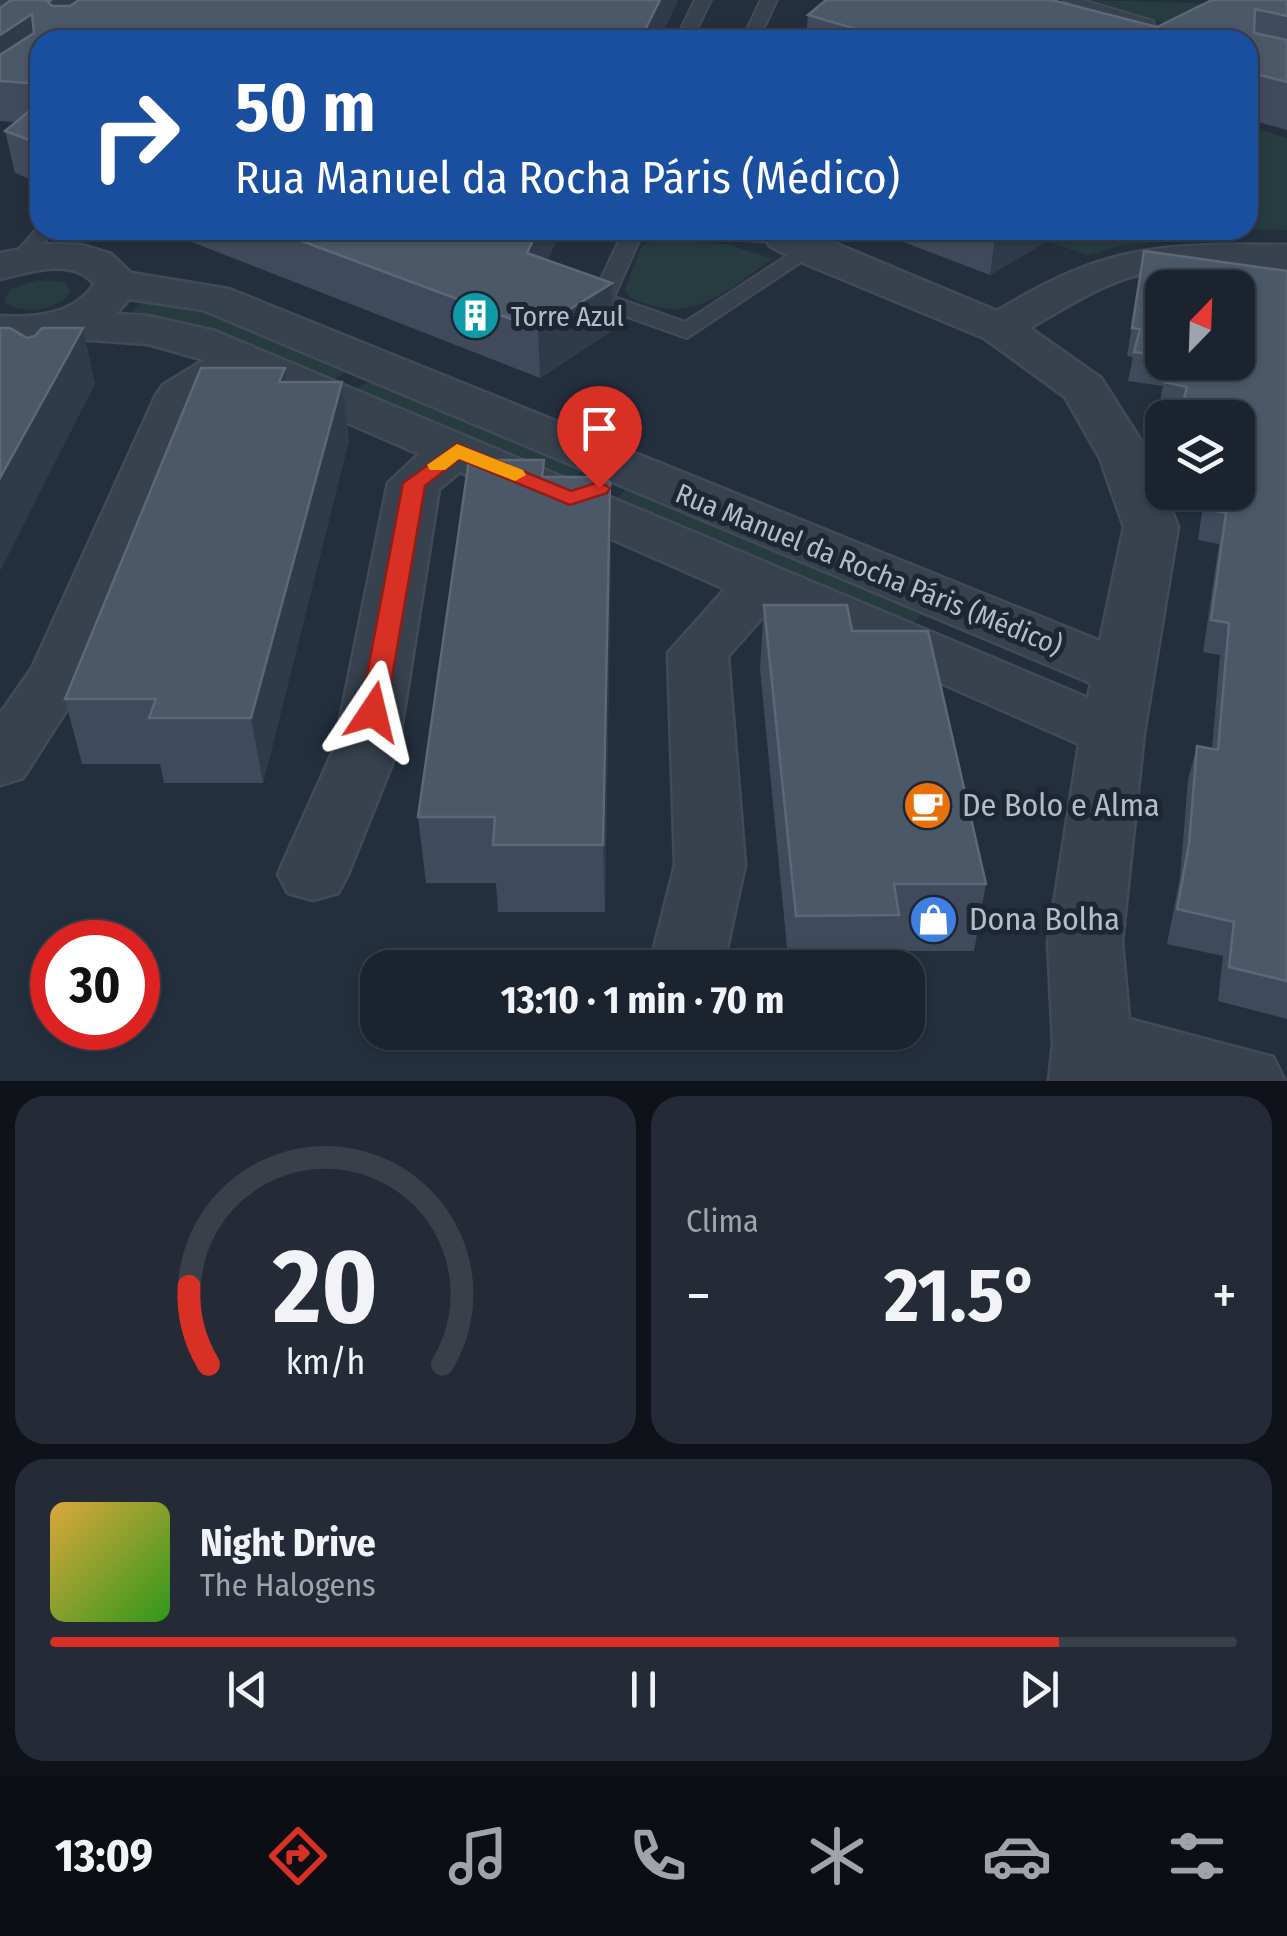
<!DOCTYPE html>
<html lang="pt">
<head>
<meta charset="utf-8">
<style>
  body { margin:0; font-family:"Fira Sans Condensed",sans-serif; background:#242b36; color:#f1f3f6; height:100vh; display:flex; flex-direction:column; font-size:38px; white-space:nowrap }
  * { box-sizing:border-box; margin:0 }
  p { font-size:32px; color:#a0a4aa }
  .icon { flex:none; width:55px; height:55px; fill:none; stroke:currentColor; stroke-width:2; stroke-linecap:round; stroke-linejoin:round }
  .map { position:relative; height:1081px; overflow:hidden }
  .sheet { display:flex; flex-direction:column; gap:15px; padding:15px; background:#0f1319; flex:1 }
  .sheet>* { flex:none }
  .hud { position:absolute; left:30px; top:30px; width:1228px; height:210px; border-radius:30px; box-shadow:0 2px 8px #0004,0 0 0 2px #39404a; background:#1a4fa0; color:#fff; overflow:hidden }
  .needle { width:65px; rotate:23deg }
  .fabs { position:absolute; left:1145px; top:270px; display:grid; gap:20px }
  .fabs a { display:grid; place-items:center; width:110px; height:110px; border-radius:20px; background:#1b232e; box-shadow:0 2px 8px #0004,0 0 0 2px #39404a; font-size:50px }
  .speed { position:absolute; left:30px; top:920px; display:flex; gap:20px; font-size:50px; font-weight:700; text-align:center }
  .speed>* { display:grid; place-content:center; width:130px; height:130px; border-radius:50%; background:#1b232e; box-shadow:0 2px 8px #0004,0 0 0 2px #39404a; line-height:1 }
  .speed .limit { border:15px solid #d22; background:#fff; color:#111 }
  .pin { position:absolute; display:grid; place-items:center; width:85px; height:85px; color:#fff; margin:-102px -42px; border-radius:50% 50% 50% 0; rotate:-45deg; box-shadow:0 0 10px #0007 }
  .pin .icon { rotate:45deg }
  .me { position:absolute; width:110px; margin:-55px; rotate:10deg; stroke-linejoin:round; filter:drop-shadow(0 0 8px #0008) }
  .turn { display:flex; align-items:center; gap:35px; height:210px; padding:0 40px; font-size:45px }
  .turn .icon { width:130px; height:130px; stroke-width:2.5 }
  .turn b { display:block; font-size:70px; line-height:85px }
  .big { font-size:75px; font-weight:700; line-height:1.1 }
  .sheet .tile { flex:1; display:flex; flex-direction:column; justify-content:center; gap:15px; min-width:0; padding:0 35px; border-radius:30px; background:#242b36 }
  .sheet .dial { align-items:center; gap:0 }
  .dial svg { height:260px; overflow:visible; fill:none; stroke:#39404a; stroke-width:7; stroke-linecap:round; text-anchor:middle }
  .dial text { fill:#f1f3f6; stroke:none }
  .song { display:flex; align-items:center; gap:30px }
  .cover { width:120px; height:120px; border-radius:15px; background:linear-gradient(135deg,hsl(40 70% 55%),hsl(110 70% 35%)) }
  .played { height:10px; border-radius:5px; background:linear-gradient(90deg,#d93025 85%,#39404a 85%) }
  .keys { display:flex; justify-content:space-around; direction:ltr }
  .heat { display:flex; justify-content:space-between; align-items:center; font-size:55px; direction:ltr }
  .sheet .tiles { flex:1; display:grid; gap:15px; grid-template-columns:1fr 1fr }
  .tile:last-child { grid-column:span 2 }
  .trip { position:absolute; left:360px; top:950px; width:565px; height:100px; border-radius:30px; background:#1b232e; box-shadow:0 2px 8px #0004,0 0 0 2px #39404a; font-weight:700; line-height:100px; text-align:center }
  .tabs { display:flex; height:160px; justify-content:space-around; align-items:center; background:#0b0e12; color:#a0a4aa }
  .tabs .icon { width:70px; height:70px }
  .tabs .current { color:#d93025 }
  .tabs b { font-size:45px; color:#f1f3f6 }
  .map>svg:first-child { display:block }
  .green { fill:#263c3f }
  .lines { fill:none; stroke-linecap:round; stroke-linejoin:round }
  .lane-casing { stroke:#414a57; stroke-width:4 }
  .street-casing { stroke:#414a57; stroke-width:5 }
  .lane { fill:#38414e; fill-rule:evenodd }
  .street { fill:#38414e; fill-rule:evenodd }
  .wall { fill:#3f4b5c; fill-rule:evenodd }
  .shaded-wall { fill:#2f3b4b }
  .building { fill:#4b5868; stroke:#5c6777; stroke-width:2.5 }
  .route { fill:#d93025; stroke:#8d1f18; stroke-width:2.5 }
  .slow { fill:#f59e0b }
  .labels { text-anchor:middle; stroke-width:10; stroke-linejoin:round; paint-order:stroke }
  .poi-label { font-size:28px; fill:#b4bcc9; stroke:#1d2633; text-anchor:start }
  .street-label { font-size:28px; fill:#b4bcc9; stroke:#1d2633 }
  .near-poi-label { font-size:32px; fill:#b4bcc9; stroke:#1d2633; text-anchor:start }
</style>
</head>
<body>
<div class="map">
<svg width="1287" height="1081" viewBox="0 0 1287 1081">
  <rect width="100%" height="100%" fill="#242f3e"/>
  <!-- green -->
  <g class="green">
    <path d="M1092,0L1222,4L1190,31Z"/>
    <path d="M1248,126L1287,138V230L1248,229Z"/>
    <path d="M1070,230H1128L1162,242L1125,245L1087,255L1049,242Z"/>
    <path d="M653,239L727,244L773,259C733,285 699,321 650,305C638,301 629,300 625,289L641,247Z"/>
    <path d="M37,280L64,282L71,291C58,311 27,315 6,304L4,299L11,289Z"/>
    <path d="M145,300L239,320L353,367L328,384L126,318Z"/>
    <path d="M373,379L576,460L582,471L569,481L349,393Z"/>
    <path d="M631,482L925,610L907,631L604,502L621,495Z"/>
  </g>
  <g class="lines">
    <defs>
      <g id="lane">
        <path d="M695,0H711L694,35L698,40H679L677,37Z"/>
        <path d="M761,0H777L758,40H742Z"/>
        <path d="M1064,0H1083L1153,21L1162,40H1146L1140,27L1078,10Z"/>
        <path d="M40,225V230H54L26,265H12L8,261L12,257Z"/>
        <path d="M624,230H644L614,297L685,322L802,246L809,244L819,250L687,338L594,305L591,300Z"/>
        <path d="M683,230L792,233L795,237L785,243L693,236Z"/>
      </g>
      <g id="street">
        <path d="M0,0H21L17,6L0,12Z"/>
        <path d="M761,230H803L997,311C1110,243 1159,244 1287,245V271C1238,270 1184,263 1137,275C1099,285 1063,309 1030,328L1101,378L1152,458L1178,527L1144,733L1122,942L1129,1019L1273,1057L1285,1081H1049L1053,1043L1048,942L1079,744L771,608L728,656L745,865L723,967L649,968L675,865L668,653L725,589L460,472L439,489L398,749L348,874L338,893L313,900L288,893L278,874L334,749L388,483L419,454L242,377L201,403L91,672L23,778L0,785V714L32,668L156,395L163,385L204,360L148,344L62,338L0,344V316C34,318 74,315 94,284C73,257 29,272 0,279V253L47,244L81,245L111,254L131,273L229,289L1100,641L1124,527L1100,458L1065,397L984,338L794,259L770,246ZM129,299L203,310L1091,683L1088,698L215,331L148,316L116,314Z"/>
      </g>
    </defs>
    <!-- lane casing -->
    <use href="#lane" class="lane-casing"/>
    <!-- street casing -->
    <use href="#street" class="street-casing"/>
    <!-- lane -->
    <use href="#lane" class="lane"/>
    <!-- street -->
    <use href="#street" class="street"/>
  </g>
  <!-- wall -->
  <g class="wall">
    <path d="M678,0L659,40H40V183L15,173L5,131L15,122L0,121V8Z"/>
    <path d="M1287,0V130L1248,119V40H806L808,15L1157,27Z"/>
    <path d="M161,230H561L547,261L612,331L540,378Z"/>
    <path d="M872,230H1066L990,275Z"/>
    <path d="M1144,251L1287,271V1019L1218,1001L1223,956L1167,944L1180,878L1188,780L1197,746L1212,749L1220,655L1203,652L1219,544L1198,540L1205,492H1238V418H1179V416L1158,412L1163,386L1128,381L1133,357L1127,356ZM1162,288L1238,362H1162Z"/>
    <path d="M287,382H342L349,440L263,783H164L160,764H82L65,699Z"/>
    <path d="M544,460V477L610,482L611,543L605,912H498L496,883H426L418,817Z"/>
    <path d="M764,605L852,631L986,884L974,951H895L892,968H789L760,669Z"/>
  </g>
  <!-- shaded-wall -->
  <g class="shaded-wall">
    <path d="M51,0H104L56,40L48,2Z"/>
    <path d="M660,0H678L659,40H640Z"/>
    <path d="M32,14L40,53L0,79V35Z"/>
    <path d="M1256,74L1248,113V79Z"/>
    <path d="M538,230H561L529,300L527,253Z"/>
    <path d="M996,230H1066L990,275Z"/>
    <path d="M612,283V331L540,378L538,329Z"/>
    <path d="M83,328L95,384L0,571V478Z"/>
    <path d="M285,368L293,425L279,382Z"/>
    <path d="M342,382L349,440L263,783L251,718Z"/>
    <path d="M610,482L611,543L605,912L603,845Z"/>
  </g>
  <!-- building -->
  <g class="building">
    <path d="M11,0H51L48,2L52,6H70L79,0H660L640,40H40V84L0,81V55L34,33L32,14L0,35V8Z"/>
    <path d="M826,0H1052L1157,27L1212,0H1287V16L1255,9L1254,33L1287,40V82L1256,74L1248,79V40H841L863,31L808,15Z"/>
    <path d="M40,102V144L5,131Z"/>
    <path d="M272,230H538L527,253L612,283L538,329Z"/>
    <path d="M1144,251L1287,271V981L1229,967L1234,922L1177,909L1189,844L1197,746L1218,750L1229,623L1211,620L1226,513L1205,509L1208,492H1238V418H1196V415L1180,413L1187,387L1164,382L1170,362H1238V288H1162V356L1134,352L1140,329L1132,328Z"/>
    <path d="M0,328H10L27,338L35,336L42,328H83L0,478Z"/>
    <path d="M201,368H285L279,382H342L251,718H149L156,699H65Z"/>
    <path d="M469,460H544L542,477H597L610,482L603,845H493L495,817H418Z"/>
    <path d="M764,605H847L852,631H928L986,884H894L899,915L796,916Z"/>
  </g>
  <!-- route -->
  <path class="route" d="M457,444L571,491L599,482L610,488L607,493L570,505L459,459L425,486L386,712L382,718H364L360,712L403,483Z"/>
  <!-- slow -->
  <path class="slow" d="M457,444L523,470L526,475L515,481L459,459L445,470H430L427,465Z"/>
  <!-- icons -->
  <defs>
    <symbol id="building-disc" viewBox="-11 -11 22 22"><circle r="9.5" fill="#0f9aa8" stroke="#1d2633"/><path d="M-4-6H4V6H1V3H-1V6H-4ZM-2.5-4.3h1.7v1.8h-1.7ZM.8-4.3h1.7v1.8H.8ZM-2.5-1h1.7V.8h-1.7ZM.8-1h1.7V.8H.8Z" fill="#fff"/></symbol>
    <symbol id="cafe-disc" viewBox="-11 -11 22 22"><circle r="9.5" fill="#e8710a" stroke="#1d2633"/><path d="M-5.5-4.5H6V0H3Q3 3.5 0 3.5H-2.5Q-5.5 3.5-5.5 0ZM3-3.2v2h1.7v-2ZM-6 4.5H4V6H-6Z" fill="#fff"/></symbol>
    <symbol id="shop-disc" viewBox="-11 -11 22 22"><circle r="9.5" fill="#3f7fe0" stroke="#1d2633"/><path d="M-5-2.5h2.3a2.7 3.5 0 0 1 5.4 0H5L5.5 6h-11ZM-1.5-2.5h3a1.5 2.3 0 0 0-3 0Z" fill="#fff"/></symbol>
  </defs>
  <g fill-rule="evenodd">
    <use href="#building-disc" x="448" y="288" width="55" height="55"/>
    <use href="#cafe-disc" x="900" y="778" width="55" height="55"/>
    <use href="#shop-disc" x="906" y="892" width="55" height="55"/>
  </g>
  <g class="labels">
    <!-- poi labels -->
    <g class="poi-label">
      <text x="511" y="326">Torre Azul</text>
    </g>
    <!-- street labels -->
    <g class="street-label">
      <text transform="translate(869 569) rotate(22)" y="10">Rua Manuel da Rocha Páris (Médico)</text>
    </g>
    <!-- near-poi labels -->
    <g class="near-poi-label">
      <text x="962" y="816">De Bolo e Alma</text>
      <text x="969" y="930">Dona Bolha</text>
    </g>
  </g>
</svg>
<div class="fabs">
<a><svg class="needle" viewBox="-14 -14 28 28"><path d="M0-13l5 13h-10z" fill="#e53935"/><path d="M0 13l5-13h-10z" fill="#a0a4aa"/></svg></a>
<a><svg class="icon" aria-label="layers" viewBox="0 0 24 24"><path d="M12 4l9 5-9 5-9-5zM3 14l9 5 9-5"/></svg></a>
</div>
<div class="speed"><div class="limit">30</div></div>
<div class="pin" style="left:599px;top:488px;background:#d93025"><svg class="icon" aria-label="arrive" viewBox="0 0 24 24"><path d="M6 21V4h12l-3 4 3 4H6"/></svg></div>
<svg class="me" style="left:373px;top:712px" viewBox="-20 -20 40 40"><path d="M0-17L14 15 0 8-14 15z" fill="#d93025" stroke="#fff" stroke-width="4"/></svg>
<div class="trip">13:10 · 1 min · 70 m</div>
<div class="hud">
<div class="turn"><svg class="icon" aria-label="right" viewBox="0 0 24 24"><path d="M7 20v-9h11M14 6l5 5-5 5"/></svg><div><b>50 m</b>Rua Manuel da Rocha Páris (Médico)</div></div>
</div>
</div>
<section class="sheet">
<div class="tiles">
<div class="tile dial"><svg viewBox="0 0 100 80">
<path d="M14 69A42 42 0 1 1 86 69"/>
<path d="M14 69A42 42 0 0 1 8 45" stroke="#d93025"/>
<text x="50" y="56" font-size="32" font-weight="700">20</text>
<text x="50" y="72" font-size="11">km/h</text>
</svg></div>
<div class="tile"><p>Clima</p>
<div class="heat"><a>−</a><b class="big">21.5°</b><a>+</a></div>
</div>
<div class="tile">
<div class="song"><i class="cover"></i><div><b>Night Drive</b><p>The Halogens</p></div></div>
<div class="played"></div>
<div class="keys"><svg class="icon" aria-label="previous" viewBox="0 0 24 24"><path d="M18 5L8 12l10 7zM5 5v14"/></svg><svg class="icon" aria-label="pause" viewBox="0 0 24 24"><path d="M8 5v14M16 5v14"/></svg><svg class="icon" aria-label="next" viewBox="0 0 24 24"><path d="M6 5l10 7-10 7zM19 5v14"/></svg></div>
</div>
</div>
</section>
<nav class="tabs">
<b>13:09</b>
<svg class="icon current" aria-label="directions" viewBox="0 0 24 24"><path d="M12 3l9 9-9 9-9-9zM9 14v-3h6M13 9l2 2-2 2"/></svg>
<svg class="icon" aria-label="music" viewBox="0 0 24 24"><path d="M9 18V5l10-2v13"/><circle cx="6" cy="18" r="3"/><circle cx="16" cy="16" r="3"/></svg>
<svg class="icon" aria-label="phone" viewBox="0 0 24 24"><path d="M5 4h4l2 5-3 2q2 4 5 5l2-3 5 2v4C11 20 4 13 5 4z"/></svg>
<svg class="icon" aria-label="climate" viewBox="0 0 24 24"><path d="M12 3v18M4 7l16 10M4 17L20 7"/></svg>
<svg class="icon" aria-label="car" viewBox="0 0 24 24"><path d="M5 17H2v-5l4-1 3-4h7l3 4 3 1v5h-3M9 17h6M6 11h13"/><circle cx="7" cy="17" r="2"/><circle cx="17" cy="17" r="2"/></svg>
<svg class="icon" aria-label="filters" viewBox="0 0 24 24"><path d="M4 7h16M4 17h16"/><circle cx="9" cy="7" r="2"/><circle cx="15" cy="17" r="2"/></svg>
</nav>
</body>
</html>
